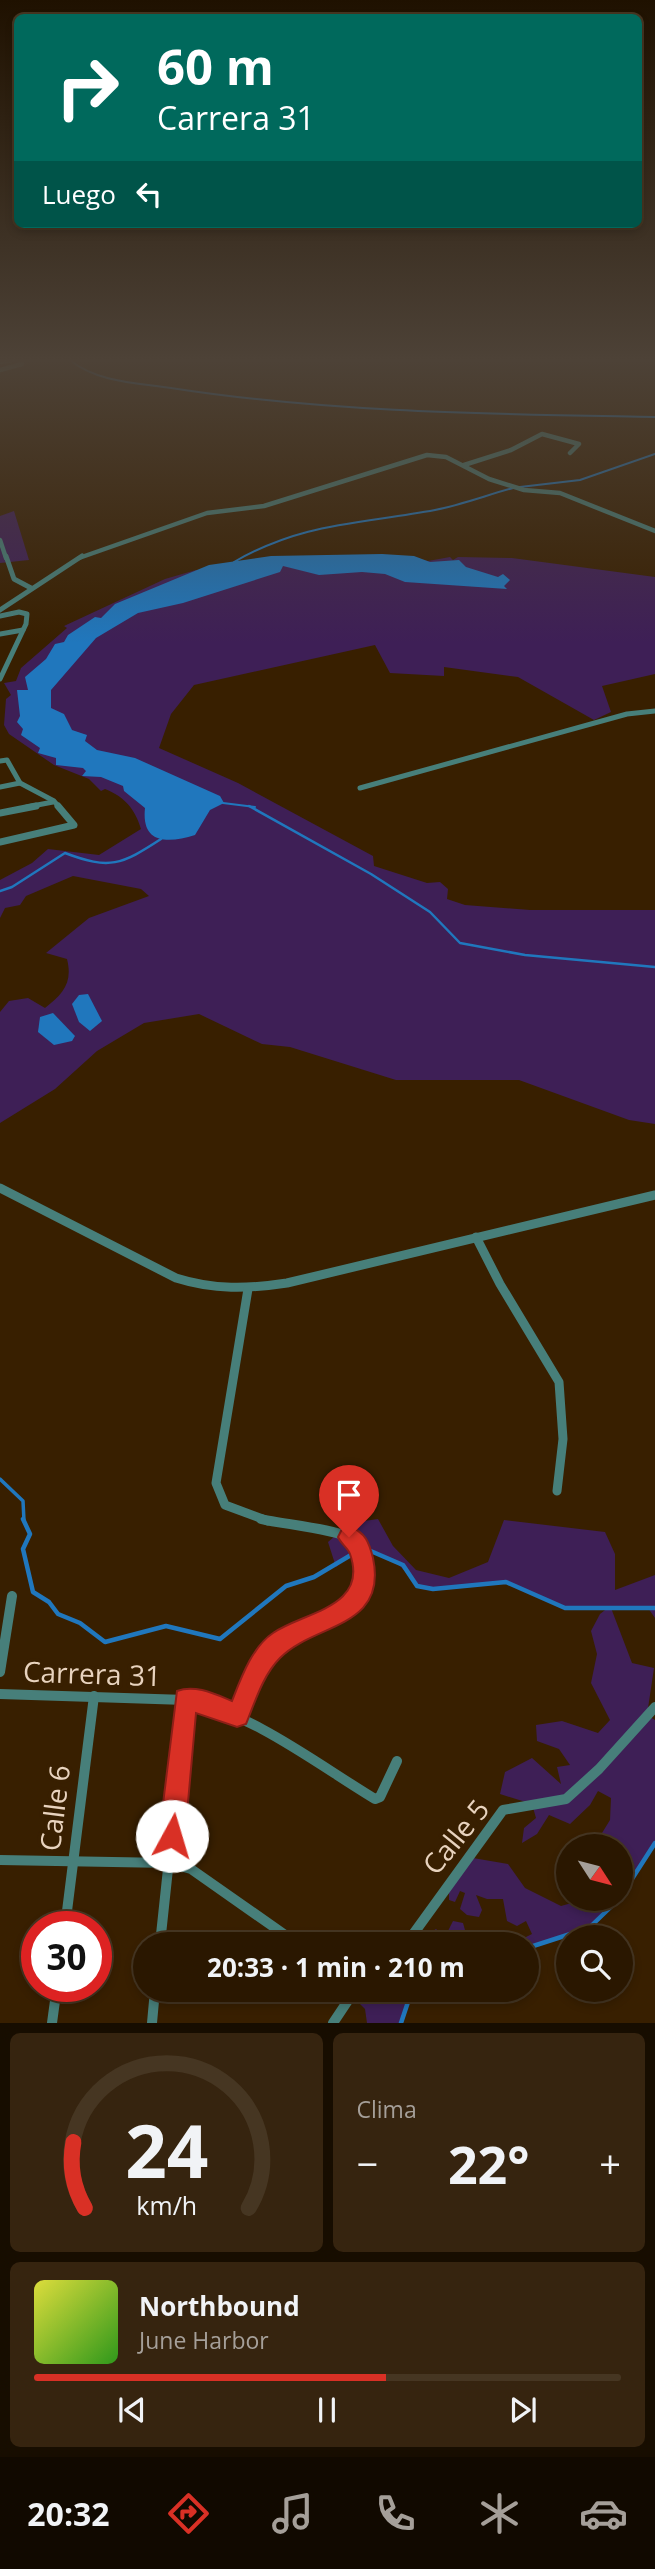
<!DOCTYPE html>
<html lang="es">
<head>
<meta charset="utf-8">
<style>
  body { margin:0; font-family:"Open Sans",sans-serif; background:#36240f; color:#f1f3f6; height:100vh; display:flex; flex-direction:column; font-size:26px; white-space:nowrap }
  * { box-sizing:border-box; margin:0 }
  p { font-size:23px; color:#a59f99 }
  .icon { flex:none; width:38px; height:38px; fill:none; stroke:currentColor; stroke-width:2; stroke-linecap:round; stroke-linejoin:round }
  .map { position:relative; height:2023px; overflow:hidden }
  .sheet { display:flex; flex-direction:column; gap:10px; padding:10px; background:#170d00; flex:1 }
  .sheet>* { flex:none }
  .banner { position:absolute; left:14px; top:14px; width:628px; height:214px; border-radius:10px; box-shadow:0 4px 10px #0003,0 0 0 2px #463622; background:#00695c; color:#fff; overflow:hidden }
  .needle { width:46px; rotate:126deg }
  .controls { position:absolute; left:556px; top:1834px; display:grid; gap:14px }
  .controls a { display:grid; place-items:center; width:77px; height:77px; border-radius:50%; background:#2a1700; box-shadow:0 4px 10px #0003,0 0 0 2px #463622; font-size:35px }
  .speed { position:absolute; left:21px; top:1911px; display:flex; gap:14px; font-size:35px; font-weight:700; text-align:center }
  .speed>* { display:grid; place-content:center; width:91px; height:91px; border-radius:50%; background:#2a1700; box-shadow:0 4px 10px #0003,0 0 0 2px #463622; line-height:1 }
  .speed .limit { border:10px solid #d22; background:#fff; color:#111 }
  .pin { position:absolute; display:grid; place-items:center; width:60px; height:60px; color:#fff; margin:-72px -30px; border-radius:50% 50% 50% 0; rotate:-45deg; box-shadow:0 0 7px #0007 }
  .pin .icon { rotate:45deg }
  .me { position:absolute; width:77px; margin:-38px; rotate:6deg; stroke-linejoin:round; filter:drop-shadow(0 0 5px #0008) }
  .turn { display:flex; align-items:center; gap:24px; height:147px; padding:0 28px; font-size:32px }
  .turn .icon { width:91px; height:91px; stroke-width:2.5 }
  .turn b { display:block; font-size:49px; line-height:60px }
  .then { display:flex; align-items:center; height:66px; padding:0 28px; background:#0003; gap:14px; font-size:26px }
  .big { font-size:52px; font-weight:700; line-height:1.1 }
  .sheet .card { flex:1; display:flex; flex-direction:column; justify-content:center; gap:10px; min-width:0; padding:0 24px; border-radius:10px; background:#36240f }
  .sheet .dial { align-items:center; gap:0 }
  .dial svg { height:182px; overflow:visible; fill:none; stroke:#463622; stroke-width:7; stroke-linecap:round; text-anchor:middle }
  .dial text { fill:#f1f3f6; stroke:none }
  .song { display:flex; align-items:center; gap:21px }
  .cover { width:84px; height:84px; border-radius:10px; background:linear-gradient(135deg,hsl(60 70% 55%),hsl(110 70% 35%)) }
  .played { height:7px; border-radius:4px; background:linear-gradient(90deg,#d93025 60%,#463622 60%) }
  .keys { display:flex; justify-content:space-around; direction:ltr }
  .heat { display:flex; justify-content:space-between; align-items:center; font-size:38px; direction:ltr }
  .sheet .tiles { flex:1; display:grid; gap:10px; grid-template-columns:1fr 1fr }
  .card:last-child { grid-column:span 2 }
  .trip { position:absolute; left:133px; top:1932px; width:406px; height:70px; border-radius:35px; background:#2a1700; box-shadow:0 4px 10px #0003,0 0 0 2px #463622; font-weight:700; line-height:70px; text-align:center }
  .tabs { display:flex; height:112px; justify-content:space-around; align-items:center; background:#110900; color:#a59f99 }
  .tabs .icon { width:49px; height:49px }
  .tabs .selected { color:#d93025 }
  .tabs b { font-size:32px; color:#f1f3f6 }
  .map>svg:first-child { display:block }
  .green { fill:#3e1f56 }
  .water { fill:#2077bd }
  .lines { fill:none; stroke-linecap:round; stroke-linejoin:round }
  .stream-far3 { stroke:#2077bd; stroke-width:2 }
  .stream-far2 { stroke:#2077bd; stroke-width:2.5 }
  .stream-far1 { stroke:#2077bd; stroke-width:3.5 }
  .stream { stroke:#2077bd; stroke-width:4.5 }
  .minor-far4 { stroke:#477f7a; stroke-width:4.5 }
  .minor-far3 { stroke:#477f7a; stroke-width:5 }
  .minor-far2 { stroke:#477f7a; stroke-width:7 }
  .minor-far1 { stroke:#477f7a; stroke-width:9 }
  .minor { stroke:#477f7a; stroke-width:10 }
  .route { fill:#d93025; stroke:#8d1f18; stroke-width:2 }
  .labels { text-anchor:middle; stroke-width:7; stroke-linejoin:round; paint-order:stroke }
  .near-street-label { font-size:28px; fill:#e8d3be; stroke:#381f00 }
</style>
</head>
<body>
<div class="map">
<svg width="655" height="2023" viewBox="0 0 655 2023">
  <rect width="100%" height="100%" fill="#381f00"/>
  <!-- green -->
  <g class="green">
    <path d="M14,511L29,560L0,563V516Z"/>
    <path d="M450,557L453,560L458,557L512,558L655,577V674L602,686L611,712L594,720L518,677L444,667V676L390,673L375,645L194,685L171,714L159,748L238,783L373,856L374,866L427,883L440,882L448,889L447,899L465,905L530,910H655V1124L629,1120L519,1080H396L290,1047L262,1044L199,1014L144,1023L97,1051L55,1089L0,1123V1012L9,1001L28,998L45,1008C63,994 73,983 67,959L46,953L89,918L149,896L141,889L73,876L26,896L20,905L5,908L0,918V880L32,863L48,849L99,855L141,829C135,809 125,797 105,789L101,791L89,779L54,765L9,734L4,725L6,699L11,695L4,683L16,681L21,668L67,628L64,626L165,579L196,570L206,573L264,563L418,559L428,561Z"/>
    <path d="M378,1519L393,1546L416,1570L449,1578L488,1562L504,1520L605,1532L615,1554V1590L655,1575V1618L648,1608H611L632,1663L654,1668L647,1715L655,1720V1843L621,1896V1846H611L602,1833L610,1820L611,1798L598,1791L590,1805L570,1824L549,1815L537,1834L522,1843L524,1828L536,1818L532,1804L500,1794L505,1772L532,1758L561,1784L557,1767L570,1765L559,1749L537,1741L536,1725L562,1721L598,1733L610,1720L591,1683L597,1654L591,1631L600,1614L609,1607L565,1608L506,1582L433,1589L417,1586C407,1570 385,1549 364,1550C354,1551 344,1561 336,1567L328,1542L350,1523Z"/>
    <path d="M473,1858L508,1864L525,1888L561,1906L575,1902V1899H619L589,1928L527,1948V1944H512L532,1934L526,1921L517,1926L507,1921L503,1899H487L476,1895L482,1910L479,1917L467,1915L460,1909L465,1893L460,1891L455,1902L449,1900V1892Z"/>
    <path d="M453,1921L463,1923L469,1944H411L436,1929L445,1937Z"/>
    <path d="M372,1990H388L396,1998L401,1990H412L401,2023H367L365,2009L357,2001Z"/>
  </g>
  <!-- water -->
  <g class="water">
    <path d="M382,554L414,556L430,562L459,560L466,567L498,577L503,574L510,580L504,586L507,589L405,582L385,574L362,572L319,575L283,566L280,572L183,603L138,613L96,638L51,690V708L64,714L72,730L87,735L85,741L97,750L135,758L220,796L224,803L210,810L195,835C169,843 141,845 145,808L124,791L123,786L101,777L82,776L86,771L83,768L56,765V758L38,753L40,748L21,735L23,729L17,722L20,716L17,690H28L25,677L46,659L55,644L64,642L68,635L95,617L101,618L115,604L209,565L271,556Z"/>
    <path d="M88,994L102,1021L90,1031L79,1022L72,1004L79,995Z"/>
    <path d="M53,1013L75,1036L72,1041L54,1045L38,1032L40,1017Z"/>
  </g>
  <g class="lines">
    <!-- stream-far3 -->
    <g class="stream-far3">
      <path d="M70,360C96,382 138,383 171,388C332,413 493,414 655,417"/>
      <path d="M520,487L580,480L655,454"/>
      <path d="M234,562C303,522 360,524 435,510C461,505 487,495 513,488"/>
      <path d="M223,803L255,807"/>
    </g>
    <!-- stream-far2 -->
    <g class="stream-far2">
      <path d="M249,806L371,874L430,912L460,943L525,955L655,967"/>
      <path d="M0,891L12,887L65,853C110,870 121,865 161,839"/>
    </g>
    <!-- stream-far1 -->
    <path class="stream-far1" d="M0,1479L23,1501L24,1521"/>
    <!-- stream -->
    <g class="stream">
      <path d="M23,1519L30,1534L23,1549L33,1592L49,1602L58,1614L80,1623L105,1642L166,1626L220,1639L286,1586L314,1577L356,1552"/>
      <path d="M366,1549L403,1565L417,1586L433,1589L506,1582L565,1608H655"/>
      <path d="M621,1896L655,1843"/>
      <path d="M527,1948L589,1928L619,1899"/>
      <path d="M401,2023L412,1990"/>
    </g>
    <!-- minor-far4 -->
    <g class="minor-far4">
      <path d="M0,362L12,360"/>
      <path d="M0,370L22,364"/>
      <path d="M464,465L511,450L542,434L579,444L570,453"/>
      <path d="M0,540L6,558"/>
      <path d="M79,558L207,513L264,506L427,455L446,457L489,479L524,490L560,493L655,531"/>
    </g>
    <!-- minor-far3 -->
    <g class="minor-far3">
      <path d="M6,556L14,579L31,588"/>
      <path d="M0,610L82,556"/>
      <path d="M0,616L19,612L27,614L26,624L0,679"/>
      <path d="M0,634L23,630"/>
      <path d="M0,761L7,760L20,783L54,801L59,807"/>
      <path d="M0,787L20,783"/>
      <path d="M360,788L627,714L655,711"/>
      <path d="M27,807L53,802"/>
    </g>
    <!-- minor-far2 -->
    <g class="minor-far2">
      <path d="M0,813L36,806"/>
      <path d="M0,842L74,825L58,806"/>
    </g>
    <!-- minor-far1 -->
    <g class="minor-far1">
      <path d="M0,1188L176,1278C214,1290 248,1289 287,1283L655,1195"/>
      <path d="M476,1237L500,1284L559,1382L563,1439L557,1491"/>
      <path d="M248,1289L216,1483L225,1505L268,1521"/>
    </g>
    <!-- minor -->
    <g class="minor">
      <path d="M0,1672L12,1596"/>
      <path d="M0,1694L186,1700C252,1713 317,1764 375,1799L380,1797L397,1761"/>
      <path d="M237,1716C247,1692 257,1665 277,1647C309,1620 368,1619 364,1566C363,1556 359,1543 350,1538C335,1529 282,1524 261,1519"/>
      <path d="M0,1860L169,1863L191,1869L298,1944"/>
      <path d="M65,1927L94,1696"/>
      <path d="M160,1944L186,1700"/>
      <path d="M406,1944L503,1810L566,1799L599,1769L655,1707"/>
      <path d="M52,2023L57,1986"/>
      <path d="M152,2023L155,1990"/>
      <path d="M333,2023L355,1990"/>
    </g>
  </g>
  <!-- sky -->
  <linearGradient id="sky" x2="0" y2="1"><stop stop-color="#1f1100"/><stop offset="0.56" stop-color="#4d4237"/><stop offset="1" stop-color="#4d4237" stop-opacity="0"/></linearGradient>
  <rect width="655" height="643" fill="url(#sky)"/>
  <!-- route -->
  <path class="route" d="M349,1526C366,1533 369,1542 373,1558C388,1629 314,1623 280,1658C263,1675 255,1702 246,1724L237,1727L196,1713L185,1836L181,1845L172,1849L163,1845L159,1836L177,1691C195,1684 215,1694 232,1701C241,1678 252,1647 273,1633C303,1612 369,1608 350,1554C348,1548 341,1544 338,1537L342,1529Z"/>
  <g class="labels">
    <!-- near-street labels -->
    <g class="near-street-label">
      <text transform="translate(92 1674) rotate(2)" y="10">Carrera 31</text>
      <text transform="translate(55 1808) rotate(-83)" y="10">Calle 6</text>
      <text transform="translate(456 1837) rotate(-51)" y="10">Calle 5</text>
    </g>
  </g>
</svg>
<div class="controls">
<a><svg class="needle" viewBox="-14 -14 28 28"><path d="M0-13l5 13h-10z" fill="#e53935"/><path d="M0 13l5-13h-10z" fill="#a59f99"/></svg></a>
<a><svg class="icon" aria-label="search" viewBox="0 0 24 24"><circle cx="10" cy="10" r="6"/><path d="M15 15l6 6"/></svg></a>
</div>
<div class="speed"><div class="limit">30</div></div>
<div class="pin" style="left:349px;top:1537px;background:#d93025"><svg class="icon" aria-label="arrive" viewBox="0 0 24 24"><path d="M6 21V4h12l-3 4 3 4H6"/></svg></div>
<svg class="me" style="left:172px;top:1836px" viewBox="-20 -20 40 40"><circle r="19" fill="#fff"/><path d="M0-13L10 11 0 6-10 11z" fill="#d93025"/></svg>
<div class="trip">20:33 · 1 min · 210 m</div>
<div class="banner">
<div class="turn"><svg class="icon" aria-label="right" viewBox="0 0 24 24"><path d="M7 20v-9h11M14 6l5 5-5 5"/></svg><div><b>60 m</b>Carrera 31</div></div>
<div class="then">Luego<svg class="icon" aria-label="left" viewBox="0 0 24 24"><path d="M17 20v-9H6M10 6l-5 5 5 5"/></svg></div>
</div>
</div>
<section class="sheet">
<div class="tiles">
<div class="card dial"><svg viewBox="0 0 100 80">
<path d="M14 69A42 42 0 1 1 86 69"/>
<path d="M14 69A42 42 0 0 1 9 40" stroke="#d93025"/>
<text x="50" y="56" font-size="32" font-weight="700">24</text>
<text x="50" y="72" font-size="11">km/h</text>
</svg></div>
<div class="card"><p>Clima</p>
<div class="heat"><a>−</a><b class="big">22°</b><a>+</a></div>
</div>
<div class="card">
<div class="song"><i class="cover"></i><div><b>Northbound</b><p>June Harbor</p></div></div>
<div class="played"></div>
<div class="keys"><svg class="icon" aria-label="previous" viewBox="0 0 24 24"><path d="M18 5L8 12l10 7zM5 5v14"/></svg><svg class="icon" aria-label="pause" viewBox="0 0 24 24"><path d="M8 5v14M16 5v14"/></svg><svg class="icon" aria-label="next" viewBox="0 0 24 24"><path d="M6 5l10 7-10 7zM19 5v14"/></svg></div>
</div>
</div>
</section>
<nav class="tabs">
<b>20:32</b>
<svg class="icon selected" aria-label="directions" viewBox="0 0 24 24"><path d="M12 3l9 9-9 9-9-9zM9 14v-3h6M13 9l2 2-2 2"/></svg>
<svg class="icon" aria-label="music" viewBox="0 0 24 24"><path d="M9 18V5l10-2v13"/><circle cx="6" cy="18" r="3"/><circle cx="16" cy="16" r="3"/></svg>
<svg class="icon" aria-label="phone" viewBox="0 0 24 24"><path d="M5 4h4l2 5-3 2q2 4 5 5l2-3 5 2v4C11 20 4 13 5 4z"/></svg>
<svg class="icon" aria-label="climate" viewBox="0 0 24 24"><path d="M12 3v18M4 7l16 10M4 17L20 7"/></svg>
<svg class="icon" aria-label="car" viewBox="0 0 24 24"><path d="M5 17H2v-5l4-1 3-4h7l3 4 3 1v5h-3M9 17h6M6 11h13"/><circle cx="7" cy="17" r="2"/><circle cx="17" cy="17" r="2"/></svg>
</nav>
</body>
</html>
